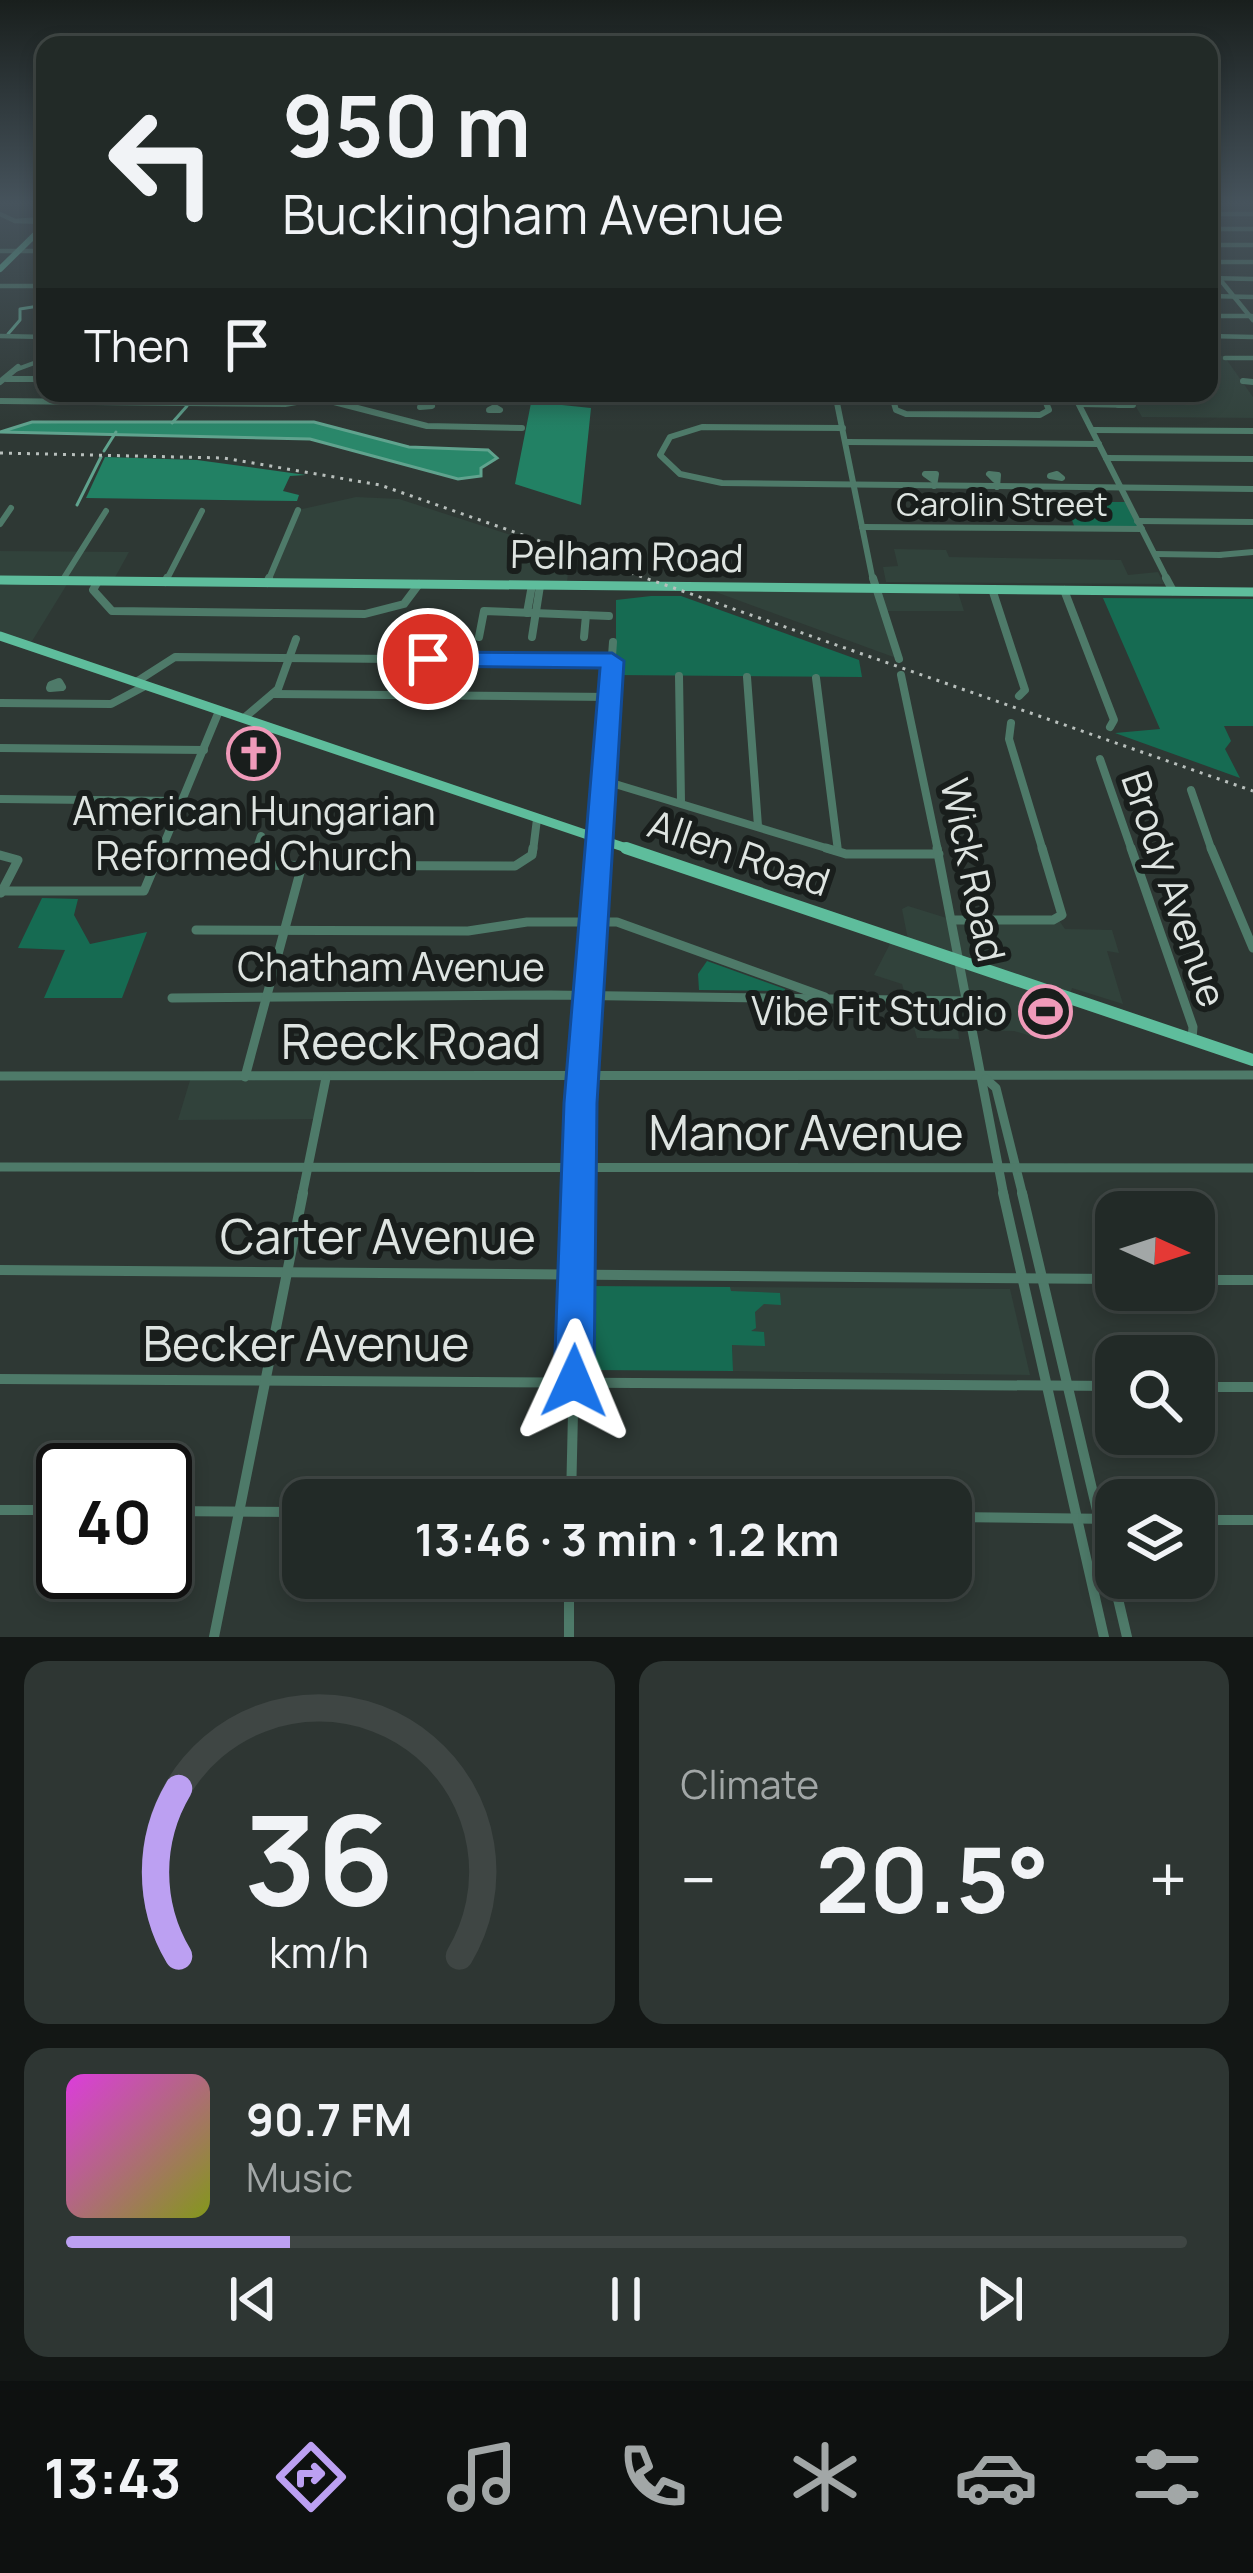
<!DOCTYPE html>
<html lang="en">
<head>
<meta charset="utf-8">
<style>
  body { margin:0; font-family:Manrope,sans-serif; background:#2e3633; color:#f1f3f6; height:100vh; display:flex; flex-direction:column; font-size:45px; white-space:nowrap }
  * { box-sizing:border-box; margin:0 }
  p { font-size:39px; color:#a2a7a7 }
  .icon { flex:none; width:66px; height:66px; fill:none; stroke:currentColor; stroke-width:2; stroke-linecap:round; stroke-linejoin:round }
  .map { position:relative; height:1637px; overflow:hidden }
  .side { display:flex; flex-direction:column; gap:24px; padding:24px; background:#131715; flex:1 }
  .side>* { flex:none }
  .banner { position:absolute; left:36px; top:36px; width:1182px; height:366px; border-radius:24px; box-shadow:0 6px 18px #0003,0 0 0 3px #3f4644; background:#222a27; color:#f1f3f6; overflow:hidden }
  .needle { width:78px; rotate:93deg }
  .buttons { position:absolute; left:1095px; top:1191px; display:grid; gap:24px }
  .buttons a { display:grid; place-items:center; width:120px; height:120px; border-radius:24px; background:#222a27; box-shadow:0 6px 18px #0003,0 0 0 3px #3f4644; font-size:60px }
  .speed { position:absolute; left:36px; top:1443px; display:flex; gap:24px; font-size:60px; font-weight:700; text-align:center }
  .speed>* { display:grid; place-content:center; width:156px; height:156px; border-radius:50%; background:#222a27; box-shadow:0 6px 18px #0003,0 0 0 3px #3f4644; line-height:1 }
  .speed .limit { border:6px solid #111; border-radius:18px; background:#fff; color:#111 }
  .pin { position:absolute; display:grid; place-items:center; width:102px; height:102px; color:#fff; margin:-51px; border:6px solid #fff; border-radius:50%; box-shadow:0 3px 12px #0007 }
  .me { position:absolute; width:132px; margin:-66px; rotate:1deg; stroke-linejoin:round; filter:drop-shadow(0 0 9px #0008) }
  .turn { display:flex; align-items:center; gap:42px; height:252px; padding:0 48px; font-size:54px }
  .turn .icon { width:156px; height:156px; stroke-width:2.5 }
  .turn b { display:block; font-size:84px; line-height:102px }
  .then { display:flex; align-items:center; height:114px; padding:0 48px; background:#0003; gap:24px; font-size:45px }
  .big { font-size:90px; font-weight:700; line-height:1.1 }
  .side .tile { flex:1; display:flex; flex-direction:column; justify-content:center; gap:18px; min-width:0; padding:0 42px; border-radius:24px; background:#2e3633 }
  .side .dial { align-items:center; gap:0 }
  .dial svg { height:312px; overflow:visible; fill:none; stroke:#3f4644; stroke-width:7; stroke-linecap:round; text-anchor:middle }
  .dial text { fill:#f1f3f6; stroke:none }
  .song { display:flex; align-items:center; gap:36px }
  .cover { width:144px; height:144px; border-radius:18px; background:linear-gradient(135deg,hsl(300 70% 55%),hsl(70 70% 35%)) }
  .played { height:12px; border-radius:6px; background:linear-gradient(90deg,#bca0f2 20%,#3f4644 20%) }
  .keys { display:flex; justify-content:space-around; direction:ltr }
  .heat { display:flex; justify-content:space-between; align-items:center; font-size:66px; direction:ltr }
  .side .tiles { flex:1; display:grid; gap:24px; grid-template-columns:1fr 1fr }
  .tile:last-child { grid-column:span 2 }
  .trip { position:absolute; left:282px; top:1479px; width:690px; height:120px; border-radius:24px; background:#222a27; box-shadow:0 6px 18px #0003,0 0 0 3px #3f4644; font-weight:700; line-height:120px; text-align:center }
  .tabs { display:flex; height:192px; justify-content:space-around; align-items:center; background:#0e1110; color:#a2a7a7 }
  .tabs .icon { width:84px; height:84px }
  .tabs .active { color:#bca0f2 }
  .tabs b { font-size:54px; color:#f1f3f6 }
  .map>svg:first-child { display:block }
  .built { fill:#31423b }
  .green { fill:#166b52 }
  .forest { fill:#228164 }
  .water { fill:#2a876a; stroke:#60a38e; stroke-width:3 }
  .lines { fill:none; stroke-linecap:round; stroke-linejoin:round }
  .stream { stroke:#60a38e; stroke-width:3 }
  .minor-far4 { stroke:#4e7a69; stroke-width:4.5 }
  .minor-far3 { stroke:#4e7a69; stroke-width:6 }
  .minor-far2 { stroke:#4e7a69; stroke-width:8 }
  .minor-far1 { stroke:#4e7a69; stroke-width:9 }
  .minor { stroke:#4e7a69; stroke-width:10 }
  .major-far3 { stroke:#5ebd9c; stroke-width:6 }
  .major-far2 { stroke:#5ebd9c; stroke-width:8 }
  .major-far1 { stroke:#5ebd9c; stroke-width:9 }
  .major { stroke:#5ebd9c; stroke-width:12 }
  .rail { stroke:#b8bfbc; stroke-width:3; stroke-dasharray:3 6; stroke-linecap:butt }
  .route { fill:#1a73e8; stroke:#114b97; stroke-width:3 }
  .labels { text-anchor:middle; stroke-width:12; stroke-linejoin:round; paint-order:stroke }
  .far-street-label { font-size:33px; fill:#dee4e1; stroke:#191e1c }
  .street-label { font-size:39px; fill:#dee4e1; stroke:#191e1c }
  .poi-label { font-size:39px; fill:#dee4e1; stroke:#191e1c }
  .near-street-label { font-size:48px; fill:#dee4e1; stroke:#191e1c }
</style>
</head>
<body>
<div class="map">
<svg width="1253" height="1637" viewBox="0 0 1253 1637">
  <rect width="100%" height="100%" fill="#2e3834"/>
  <!-- built -->
  <g class="built">
    <path d="M1209,356H1224L1253,397V418L1142,417L1128,393H1209Z"/>
    <path d="M356,497L399,499L570,554L567,582L267,583L298,510Z"/>
    <path d="M894,549L946,550L949,557L1121,560L1128,575L1158,572L1164,584L886,582L883,567L898,566Z"/>
    <path d="M0,551L129,552L113,581H69L29,646L0,636Z"/>
    <path d="M702,587L957,589L964,611H887L899,659Z"/>
    <path d="M908,906L953,920L1058,919L1065,929L1112,930L1119,953L1107,951L1123,1004L1072,988L1056,1040L1034,1032V1037L1014,1031L958,1030L959,1039L917,1038L902,984L874,975L892,940L909,945L902,909Z"/>
    <path d="M191,1077L326,1078L318,1119L178,1120Z"/>
    <path d="M730,1287L1010,1289L1030,1375L733,1371Z"/>
  </g>
  <!-- green -->
  <g class="green">
    <path d="M1065,502H1125L1138,527L1075,528Z"/>
    <path d="M651,596H681L859,660L862,677L616,675V600Z"/>
    <path d="M1103,598L1253,599V726H1224L1231,741L1225,749L1240,778L1115,733L1160,729Z"/>
    <path d="M42,898L78,899L74,915L90,944L147,932L122,998H44L65,950L18,948Z"/>
    <path d="M707,961L785,989V991L699,990L698,974Z"/>
    <path d="M589,1286L730,1287L731,1291L780,1293L781,1305L764,1304L755,1312L756,1328L751,1331L764,1332L765,1346L732,1345L733,1371L589,1370Z"/>
  </g>
  <!-- forest -->
  <g class="forest">
    <path d="M433,393H557L562,405L591,408L581,505L515,484L531,403L502,396L459,400Z"/>
    <path d="M105,457L197,460L306,475L290,476L283,491L299,495L297,501L86,498Z"/>
  </g>
  <!-- water -->
  <path class="water" d="M32,422H314L409,447L488,450L497,458L481,468V476L458,479L310,439L0,432Z"/>
  <g class="lines">
    <!-- stream -->
    <g class="stream">
      <path d="M45,271L40,292L45,299"/>
      <path d="M8,334L20,320V309L45,305"/>
      <path d="M172,423L187,406"/>
      <path d="M104,451L116,432"/>
      <path d="M77,505L101,457"/>
    </g>
    <!-- minor-far4 -->
    <g class="minor-far4">
      <path d="M0,214L15,221"/>
      <path d="M1209,214H1253"/>
      <path d="M45,219L15,221L45,222"/>
      <path d="M1209,229H1253"/>
      <path d="M1209,245H1253"/>
      <path d="M0,251H45"/>
      <path d="M1209,262H1253"/>
      <path d="M1209,266L1253,320"/>
      <path d="M1209,278L1253,279"/>
      <path d="M0,286H45"/>
      <path d="M1209,296L1253,297"/>
      <path d="M1209,316H1252"/>
      <path d="M0,336L45,337"/>
      <path d="M1209,336L1253,337"/>
      <path d="M1225,358H1253"/>
      <path d="M15,370L45,359"/>
    </g>
    <!-- minor-far3 -->
    <g class="minor-far3">
      <path d="M6,379H45"/>
      <path d="M1243,381L1253,382"/>
      <path d="M0,382L18,367"/>
      <path d="M598,393V399"/>
      <path d="M835,393L873,581"/>
      <path d="M874,393H984"/>
      <path d="M891,393L896,410L906,414L1040,415L1049,410L1042,393"/>
      <path d="M1073,393L1168,581"/>
      <path d="M324,394L334,402L427,426L522,428"/>
      <path d="M0,401L285,404L325,397"/>
      <path d="M424,404H430L432,406L420,407Z"/>
      <path d="M1080,404L1133,405H1117"/>
      <path d="M495,407L500,410H489Z"/>
      <path d="M843,428L702,427L670,437L660,455L680,474L722,483L1253,489"/>
      <path d="M1093,430L1253,431"/>
      <path d="M847,442L1099,444"/>
      <path d="M1106,458L1253,459"/>
      <path d="M1057,474L1062,478L1050,476Z"/>
      <path d="M932,479L925,474H936L934,486"/>
      <path d="M995,480L989,474L998,475L997,487"/>
      <path d="M1137,521L1253,522"/>
      <path d="M0,524L11,508"/>
      <path d="M862,527L1142,529"/>
      <path d="M1155,554L1220,555"/>
      <path d="M1219,555L1253,552"/>
      <path d="M62,581L106,511"/>
      <path d="M166,581L202,511"/>
      <path d="M268,581L298,510"/>
    </g>
    <!-- minor-far2 -->
    <g class="minor-far2">
      <path d="M873,578L899,659"/>
      <path d="M1166,578L1173,591"/>
      <path d="M98,581L93,590L112,611L365,614L404,604L419,584"/>
      <path d="M165,582L167,578"/>
      <path d="M267,583L269,578"/>
      <path d="M992,589L1025,690L1019,696"/>
      <path d="M1064,590L1114,720L1110,727"/>
      <path d="M527,613L532,585"/>
      <path d="M479,637L484,611L609,616"/>
      <path d="M532,637L540,586"/>
      <path d="M584,637L586,615"/>
      <path d="M901,675L938,851"/>
      <path d="M679,676L681,801"/>
      <path d="M747,677L758,826"/>
      <path d="M816,678L838,851"/>
      <path d="M59,682L62,687L50,688L51,685Z"/>
      <path d="M136,682L175,657L612,661"/>
      <path d="M273,694L610,697"/>
      <path d="M0,703L111,704L145,686"/>
      <path d="M244,718L278,689L296,639"/>
      <path d="M1011,723L1009,739L1043,851"/>
      <path d="M0,748L204,750"/>
      <path d="M1100,759L1132,851"/>
      <path d="M605,781L836,851"/>
      <path d="M1191,790L1212,851"/>
      <path d="M0,799L183,801"/>
      <path d="M161,851L219,711"/>
      <path d="M256,851L261,836"/>
      <path d="M533,851L537,819"/>
      <path d="M598,851L613,642"/>
    </g>
    <!-- minor-far1 -->
    <g class="minor-far1">
      <path d="M826,848L846,854H939"/>
      <path d="M937,848L1004,1196"/>
      <path d="M1131,848L1193,1027L1192,1039"/>
      <path d="M1211,848L1253,948"/>
      <path d="M0,855L18,860L1,893"/>
      <path d="M156,865L515,866L532,855L533,848"/>
      <path d="M252,865L257,848"/>
      <path d="M2,891H144L162,848"/>
      <path d="M953,920H1053L1062,915L1042,848"/>
      <path d="M196,930L468,931L527,922H617L825,997"/>
      <path d="M172,998L551,995L969,1001"/>
      <path d="M0,1076L1253,1075"/>
      <path d="M245,1077L302,865"/>
      <path d="M986,1079L996,1088L1023,1196"/>
      <path d="M0,1167L1253,1168"/>
      <path d="M302,1196L326,1078"/>
      <path d="M578,1196L598,848"/>
    </g>
    <!-- minor -->
    <g class="minor">
      <path d="M1003,1193L1104,1637"/>
      <path d="M1022,1193L1127,1637"/>
      <path d="M0,1270L1116,1279"/>
      <path d="M1194,1280H1253"/>
      <path d="M0,1379L1116,1386"/>
      <path d="M1194,1387H1253"/>
      <path d="M571,1500L578,1193"/>
      <path d="M0,1510H63"/>
      <path d="M165,1511L303,1512"/>
      <path d="M951,1517L1116,1519"/>
      <path d="M1194,1520H1253"/>
      <path d="M569,1578V1637"/>
      <path d="M214,1637L303,1193"/>
    </g>
    <!-- major-far3 -->
    <path class="major-far3" d="M0,269L45,225"/>
    <!-- major-far2 -->
    <path class="major-far2" d="M0,580L73,581"/>
    <!-- major-far1 -->
    <g class="major-far1">
      <path d="M0,580L1253,592"/>
      <path d="M0,636L635,851"/>
    </g>
    <!-- major -->
    <path class="major" d="M626,848L1253,1060"/>
    <!-- rail -->
    <path class="rail" d="M0,453L224,458L380,485L1253,791"/>
  </g>
  <!-- sky -->
  <linearGradient id="sky" x2="0" y2="1"><stop stop-color="#191f1d"/><stop offset="0.47" stop-color="#46535c"/><stop offset="1" stop-color="#46535c" stop-opacity="0"/></linearGradient>
  <rect width="1253" height="432" fill="url(#sky)"/>
  <!-- route -->
  <path class="route" d="M612,653L624,661L597,1103L594,1381L588,1394L574,1400L559,1394L554,1381L564,1103L600,668L428,666L416,659L428,652Z"/>
  <!-- icons -->
  <defs>
    <symbol id="church-ring" viewBox="-11 -11 22 22"><circle r="9.5" fill="#191e1c" stroke="#ef9ab9" stroke-width="1.5"/><path d="M-1.2-6h2.4v3.5h3.3v2.4h-3.3V6h-2.4V-.1h-3.3v-2.4h3.3Z" fill="#ef9ab9"/></symbol>
    <symbol id="stadium-ring" viewBox="-11 -11 22 22"><circle r="9.5" fill="#191e1c" stroke="#ef9ab9" stroke-width="1.5"/><path d="M0-5a6.5 5 0 1 0 0 10a6.5 5 0 1 0 0-10ZM-3.5-1.8h7v3.6h-7Z" fill="#ef9ab9"/></symbol>
  </defs>
  <g fill-rule="evenodd">
    <use href="#church-ring" x="224" y="724" width="59" height="59"/>
    <use href="#stadium-ring" x="1016" y="982" width="59" height="59"/>
  </g>
  <g class="labels">
    <!-- far-street labels -->
    <g class="far-street-label">
      <text x="1002" y="516">Carolin Street</text>
    </g>
    <!-- street labels -->
    <g class="street-label">
      <text transform="translate(627 556) rotate(1)" y="14">Pelham Road</text>
      <text transform="translate(739 853) rotate(19)" y="14">Allen Road</text>
      <text transform="translate(973 870) rotate(78)" y="14">Wick Road</text>
      <text transform="translate(1174 889) rotate(71)" y="14">Brody Avenue</text>
      <text x="391" y="981">Chatham Avenue</text>
    </g>
    <!-- poi labels -->
    <g class="poi-label">
      <text x="254" y="825">American Hungarian<tspan x="254" dy="45">Reformed Church</tspan></text>
      <text x="1007" y="1025" text-anchor="end">Vibe Fit Studio</text>
    </g>
    <!-- near-street labels -->
    <g class="near-street-label">
      <text x="411" y="1059">Reeck Road</text>
      <text x="806" y="1150">Manor Avenue</text>
      <text x="378" y="1254">Carter Avenue</text>
      <text x="306" y="1361">Becker Avenue</text>
    </g>
  </g>
</svg>
<div class="buttons">
<a><svg class="needle" viewBox="-14 -14 28 28"><path d="M0-13l5 13h-10z" fill="#e53935"/><path d="M0 13l5-13h-10z" fill="#a2a7a7"/></svg></a>
<a><svg class="icon" aria-label="search" viewBox="0 0 24 24"><circle cx="10" cy="10" r="6"/><path d="M15 15l6 6"/></svg></a>
<a><svg class="icon" aria-label="layers" viewBox="0 0 24 24"><path d="M12 4l9 5-9 5-9-5zM3 14l9 5 9-5"/></svg></a>
</div>
<div class="speed"><div class="limit">40</div></div>
<div class="pin" style="left:428px;top:659px;background:#d93025"><svg class="icon" aria-label="arrive" viewBox="0 0 24 24"><path d="M6 21V4h12l-3 4 3 4H6"/></svg></div>
<svg class="me" style="left:574px;top:1381px" viewBox="-20 -20 40 40"><path d="M0-17L14 15 0 8-14 15z" fill="#1a73e8" stroke="#fff" stroke-width="4"/></svg>
<div class="trip">13:46 · 3 min · 1.2 km</div>
<div class="banner">
<div class="turn"><svg class="icon" aria-label="left" viewBox="0 0 24 24"><path d="M17 20v-9H6M10 6l-5 5 5 5"/></svg><div><b>950 m</b>Buckingham Avenue</div></div>
<div class="then">Then<svg class="icon" aria-label="arrive" viewBox="0 0 24 24"><path d="M6 21V4h12l-3 4 3 4H6"/></svg></div>
</div>
</div>
<section class="side">
<div class="tiles">
<div class="tile dial"><svg viewBox="0 0 100 80">
<path d="M14 69A42 42 0 1 1 86 69"/>
<path d="M14 69A42 42 0 0 1 14 26" stroke="#bca0f2"/>
<text x="50" y="56" font-size="32" font-weight="700">36</text>
<text x="50" y="72" font-size="11">km/h</text>
</svg></div>
<div class="tile"><p>Climate</p>
<div class="heat"><a>−</a><b class="big">20.5°</b><a>+</a></div>
</div>
<div class="tile">
<div class="song"><i class="cover"></i><div><b>90.7 FM</b><p>Music</p></div></div>
<div class="played"></div>
<div class="keys"><svg class="icon" aria-label="previous" viewBox="0 0 24 24"><path d="M18 5L8 12l10 7zM5 5v14"/></svg><svg class="icon" aria-label="pause" viewBox="0 0 24 24"><path d="M8 5v14M16 5v14"/></svg><svg class="icon" aria-label="next" viewBox="0 0 24 24"><path d="M6 5l10 7-10 7zM19 5v14"/></svg></div>
</div>
</div>
</section>
<nav class="tabs">
<b>13:43</b>
<svg class="icon active" aria-label="directions" viewBox="0 0 24 24"><path d="M12 3l9 9-9 9-9-9zM9 14v-3h6M13 9l2 2-2 2"/></svg>
<svg class="icon" aria-label="music" viewBox="0 0 24 24"><path d="M9 18V5l10-2v13"/><circle cx="6" cy="18" r="3"/><circle cx="16" cy="16" r="3"/></svg>
<svg class="icon" aria-label="phone" viewBox="0 0 24 24"><path d="M5 4h4l2 5-3 2q2 4 5 5l2-3 5 2v4C11 20 4 13 5 4z"/></svg>
<svg class="icon" aria-label="climate" viewBox="0 0 24 24"><path d="M12 3v18M4 7l16 10M4 17L20 7"/></svg>
<svg class="icon" aria-label="car" viewBox="0 0 24 24"><path d="M5 17H2v-5l4-1 3-4h7l3 4 3 1v5h-3M9 17h6M6 11h13"/><circle cx="7" cy="17" r="2"/><circle cx="17" cy="17" r="2"/></svg>
<svg class="icon" aria-label="filters" viewBox="0 0 24 24"><path d="M4 7h16M4 17h16"/><circle cx="9" cy="7" r="2"/><circle cx="15" cy="17" r="2"/></svg>
</nav>
</body>
</html>
